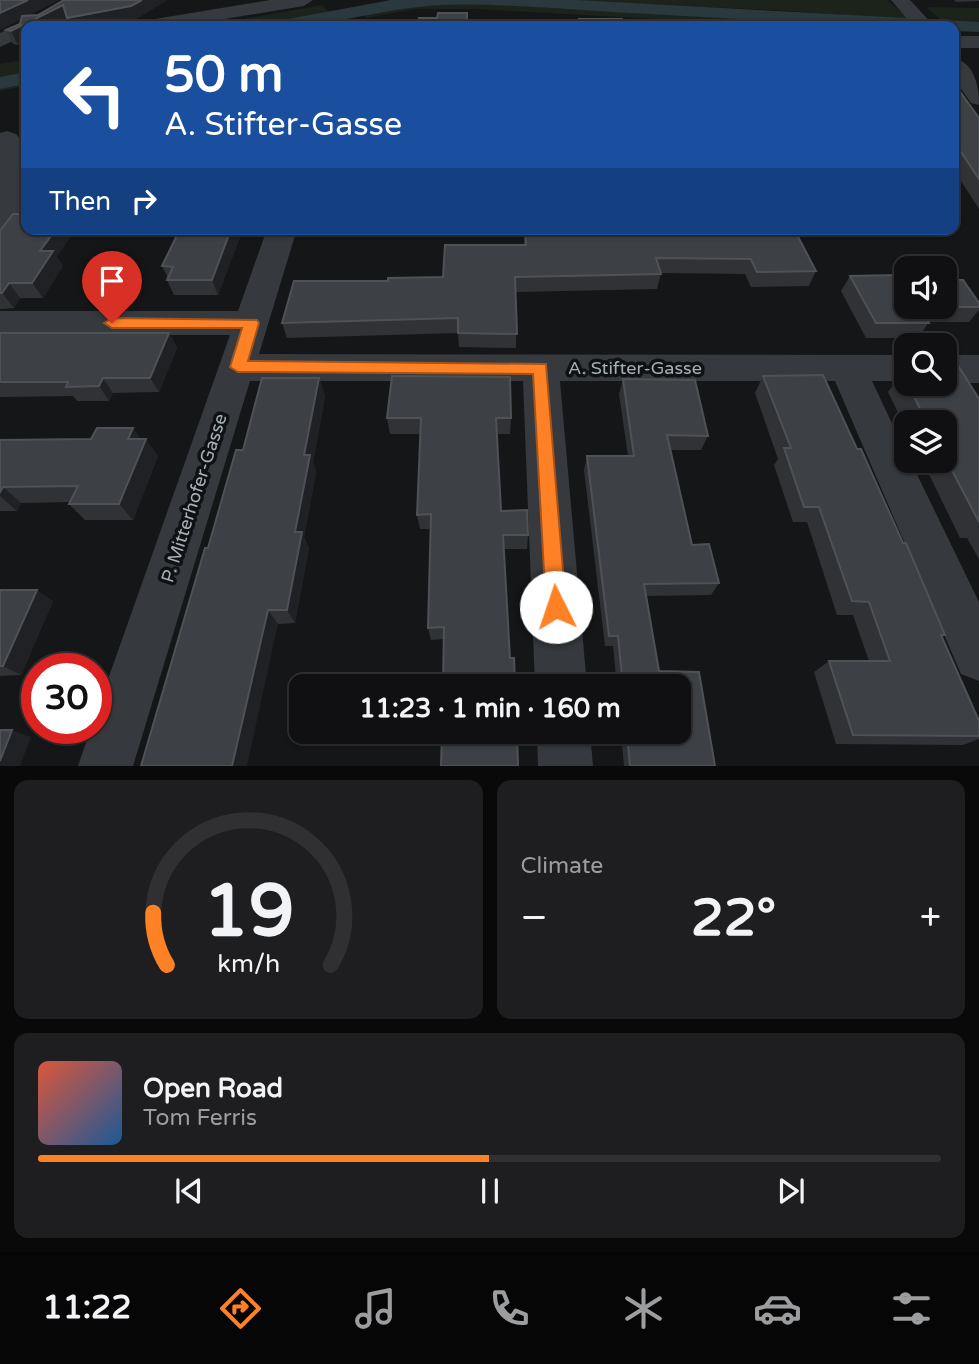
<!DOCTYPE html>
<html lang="en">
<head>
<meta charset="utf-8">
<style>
  body { margin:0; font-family:"Varela Round",sans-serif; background:#1e1e20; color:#f1f3f6; height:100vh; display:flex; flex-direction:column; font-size:26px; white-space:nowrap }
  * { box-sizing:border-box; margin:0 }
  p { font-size:23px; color:#9c9d9f }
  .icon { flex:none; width:38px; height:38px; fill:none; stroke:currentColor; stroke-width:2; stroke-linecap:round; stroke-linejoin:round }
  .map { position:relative; height:766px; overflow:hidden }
  .panel { display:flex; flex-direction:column; gap:14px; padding:14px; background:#09090a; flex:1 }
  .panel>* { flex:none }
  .hud { position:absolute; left:21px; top:21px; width:938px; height:214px; border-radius:14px; box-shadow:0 2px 5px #0004,0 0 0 2px #303032; background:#1a4fa0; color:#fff; overflow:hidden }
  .controls { position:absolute; left:894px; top:256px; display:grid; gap:14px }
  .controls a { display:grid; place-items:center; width:63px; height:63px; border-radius:14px; background:#101012; box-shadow:0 2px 5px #0004,0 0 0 2px #303032; font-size:35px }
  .speed { position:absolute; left:21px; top:653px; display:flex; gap:14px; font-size:35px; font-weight:700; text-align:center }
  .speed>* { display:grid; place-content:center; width:91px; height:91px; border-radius:50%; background:#101012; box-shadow:0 2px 5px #0004,0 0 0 2px #303032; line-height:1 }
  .speed .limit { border:10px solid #d22; background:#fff; color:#111 }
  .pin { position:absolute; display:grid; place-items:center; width:60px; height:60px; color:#fff; margin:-72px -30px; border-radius:50% 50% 50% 0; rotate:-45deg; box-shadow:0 0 7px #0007 }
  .pin .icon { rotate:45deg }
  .me { position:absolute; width:77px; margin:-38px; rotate:356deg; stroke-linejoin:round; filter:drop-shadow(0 0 5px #0008) }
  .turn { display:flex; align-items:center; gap:24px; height:147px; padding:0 28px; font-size:32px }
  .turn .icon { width:91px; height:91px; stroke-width:2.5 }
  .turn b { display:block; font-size:49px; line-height:60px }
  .then { display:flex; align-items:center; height:66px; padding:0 28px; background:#0003; gap:14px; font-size:26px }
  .big { font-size:52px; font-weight:800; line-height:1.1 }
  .panel .tile { flex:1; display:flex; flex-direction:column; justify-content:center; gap:10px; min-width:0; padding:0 24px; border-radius:14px; background:#1e1e20 }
  .panel .dial { align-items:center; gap:0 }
  .dial svg { height:182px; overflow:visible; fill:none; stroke:#303032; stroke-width:7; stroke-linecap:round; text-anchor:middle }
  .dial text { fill:#f1f3f6; stroke:none }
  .song { display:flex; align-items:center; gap:21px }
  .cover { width:84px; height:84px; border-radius:10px; background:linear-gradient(135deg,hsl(10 70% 55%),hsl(210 70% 35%)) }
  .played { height:7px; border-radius:4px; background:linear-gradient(90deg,#ff8126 50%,#303032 50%) }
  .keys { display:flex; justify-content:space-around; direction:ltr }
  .heat { display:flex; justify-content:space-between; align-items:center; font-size:38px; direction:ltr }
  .panel .tiles { flex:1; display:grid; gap:14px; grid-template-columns:1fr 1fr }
  .tile:last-child { grid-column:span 2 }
  .trip { position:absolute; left:289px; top:674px; width:402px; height:70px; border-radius:14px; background:#101012; box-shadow:0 2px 5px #0004,0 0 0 2px #303032; font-weight:800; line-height:70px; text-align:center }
  .tabs { display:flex; height:112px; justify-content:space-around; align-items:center; background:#060607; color:#9c9d9f }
  .tabs .icon { width:49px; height:49px }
  .tabs .active { color:#ff8126 }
  .tabs b { font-size:32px; color:#f1f3f6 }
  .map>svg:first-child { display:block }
  .green { fill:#1c231b }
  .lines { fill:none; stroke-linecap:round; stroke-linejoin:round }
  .canal { fill:#2a393d; fill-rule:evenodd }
  .minor { fill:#36393d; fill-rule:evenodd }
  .wall { fill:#313236 }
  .shaded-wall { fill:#202124 }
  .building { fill:#3d4044; stroke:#4e5256; stroke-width:2 }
  .route { fill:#ff8126; stroke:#a65419; stroke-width:2 }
  .labels { text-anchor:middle; stroke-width:7; stroke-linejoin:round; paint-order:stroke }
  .street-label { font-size:18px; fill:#a6b0b9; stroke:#101113 }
</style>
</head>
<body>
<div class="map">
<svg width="979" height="766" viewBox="0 0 979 766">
  <rect width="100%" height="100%" fill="#151618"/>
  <!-- green -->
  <g class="green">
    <path d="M543,0H887L910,20L775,10Z"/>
    <path d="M449,2L869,26H782L476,9H416L365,18V12Z"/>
    <path d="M322,5L340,22L320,26H204Z"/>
    <path d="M926,7L979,8V24L942,21Z"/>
    <path d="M26,59V86L0,91V64Z"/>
  </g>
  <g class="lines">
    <!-- canal -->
    <g class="canal">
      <path d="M391,0H576L979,22V32L954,31V26C840,26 727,18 613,12C556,9 499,3 443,5C384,7 327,29 269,26L277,21Z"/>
      <path d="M26,72V84L0,89V77Z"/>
    </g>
    <!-- minor -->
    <g class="minor">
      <path d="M270,0H313L304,6L182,26H139L142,22L149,20Z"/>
      <path d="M891,0H910L934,26H913Z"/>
      <path d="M26,21L35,26H26V35L0,47V33Z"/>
      <rect x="954" y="36" width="25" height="12"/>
      <path d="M954,58C975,63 979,87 979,105L971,103L954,79Z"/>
      <path d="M7,131L16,134L20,139L23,210L10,227L0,230V133Z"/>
      <path d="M267,229H297L259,354L906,355V381H872L906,453V460H910L979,602V681L961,674L835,381H560L587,686H535L523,381H250L133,766H78L91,728H96V713L230,335H0V311H238Z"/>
      <rect x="945" y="355" width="34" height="28"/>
      <path d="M537,732H590L593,766H538Z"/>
    </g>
  </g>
  <!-- wall -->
  <g class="wall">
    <path d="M59,0L29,15H38L64,0H167L136,19L99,26H71L68,19L18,45L13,44L6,30L20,24L21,19L0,30Z"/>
    <path d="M954,0H979V1L956,2Z"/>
    <path d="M954,93L979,118V209L954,170Z"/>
    <path d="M243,229L218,295H174L167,280L168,278L162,266Z"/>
    <path d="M596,229L816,271L809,286L751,287L745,274L661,273L657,289L516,292V348L459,347L458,333L287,338L282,323L388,281L443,277L524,245L525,231Z"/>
    <path d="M0,231L57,257L63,266L43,298H20L14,308L0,309Z"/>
    <path d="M850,276L903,281L979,303V310L969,322H929L918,338H866L841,291Z"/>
    <path d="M0,333H169L177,348L159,392L113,393L109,401H77L73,396L0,397Z"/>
    <path d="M902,374L979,399V559L967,538H960L922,460H945V422H906V429L888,392Z"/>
    <path d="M763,376L857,449L903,543L945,635L942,637L979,721V739L963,745L836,744L814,672L829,661H869L853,615H837L807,522H793L774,465L778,459L755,393Z"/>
    <path d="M319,378L325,396L313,462L316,472L304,537L309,548L295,623L278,624L208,548L243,450Z"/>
    <path d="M623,379L695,380L708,436L701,450H670L692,545L709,544L719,583L711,595L646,596L659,671L699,672L715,766H624L621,732H679V686H617L613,646H605L584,470L587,456H628L619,394Z"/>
    <path d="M387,418H511L510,434H497L501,511L528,535L527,549H504L510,658L515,686L444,639L431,640L428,628L431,529H420L417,515L420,434H390Z"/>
    <path d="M142,439L158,456L133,520H85L69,504L70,502L21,503L17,511H0V440Z"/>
    <path d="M0,590L53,601L21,675L0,676Z"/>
  </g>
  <!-- shaded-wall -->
  <g class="shaded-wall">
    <path d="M28,0H59L0,30V13Z"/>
    <path d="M142,0H167L136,19L99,26H71L68,19L53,26H26V41L18,45L11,31L63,5Z"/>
    <path d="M56,229H76L57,257L63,266L43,298L32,283L40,251Z"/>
    <path d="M231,229H243L218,295L212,280Z"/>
    <path d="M9,283L20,298L14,308L2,293Z"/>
    <path d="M169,333L177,348L159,392L150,378Z"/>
    <path d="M103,378L113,393L109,401L99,386Z"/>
    <path d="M319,378L325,396L313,462L316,472L304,537L309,548L295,623L287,610L304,455Z"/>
    <path d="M133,428L144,443L146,439L158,456L133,520L119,504L128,439Z"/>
    <path d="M3,487L21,503L17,511L0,496V492Z"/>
    <path d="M37,590L53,601L21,675L3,666Z"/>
    <path d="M268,610L278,624L247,766H232Z"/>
    <path d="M12,730L31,737L20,766H0V761Z"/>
  </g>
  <!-- building -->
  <g class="building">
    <path d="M0,0H28L0,13Z"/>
    <path d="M64,0H142L131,6L67,18L63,5L11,31L6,30L20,24L22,16L38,15Z"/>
    <path d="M438,13H467V25L581,26L579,19H622L625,26H366L367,23H418L419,18H437Z"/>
    <path d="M704,22H737L739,26H706Z"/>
    <path d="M954,93H961L979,118V179L961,152H954Z"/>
    <path d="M13,214H26V229H56L40,251H53L32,283H9L2,293H0V231Z"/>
    <path d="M180,229H231L212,280H167L173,267L162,266Z"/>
    <path d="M597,229H794L816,271L757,272L751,259L656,258L661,274L515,277L517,334L458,333V318L282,323L294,281H388V278L443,277L445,245H526L525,231Z"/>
    <path d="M900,275L903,281H906V306H945V280H963L979,303V307H920L929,323H876L850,276Z"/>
    <path d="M0,333H169L150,378H103L99,386L66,387L68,382H0Z"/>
    <path d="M945,367H959L979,399V522L945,457V422H927L907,383H945Z"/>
    <path d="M902,374H906V383Z"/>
    <path d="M823,375L857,449H861L903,543H906L945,635H941L979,721V736L853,735L829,661H890L869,602L852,601L819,507H804L784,448H791L763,376Z"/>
    <path d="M392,376L510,377L511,418H496L501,511L527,510L528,535H503L510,658H514L515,686H443L444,627L428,628L431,514L417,515L421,418H387Z"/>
    <path d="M262,378H319L304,455H310L295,532H302L287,610H268L232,766H141L205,548H208L236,450H243Z"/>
    <path d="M623,379L695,380L708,436L667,435L692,545L709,544L719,583L644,584L659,671L699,672L715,766H630L627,732H679V686H623L618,636H609L587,456H634Z"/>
    <path d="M97,428H133L128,439H146L119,504H69L78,486L3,487L0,492V440L91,439Z"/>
    <path d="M0,590H37L3,666H0Z"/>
    <path d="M0,730H12L0,761Z"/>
    <path d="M442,732H517L518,766H441Z"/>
  </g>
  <!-- route -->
  <path class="route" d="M112,318L257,320L259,323L248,361L546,364L566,607L563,614L556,617L549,614L546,607L533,374L238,372L230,367L242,328H112L104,323Z"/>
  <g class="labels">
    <!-- street labels -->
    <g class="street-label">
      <text x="635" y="374">A. Stifter-Gasse</text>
      <text transform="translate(194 498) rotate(-72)" y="6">P. Mitterhofer-Gasse</text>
    </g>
  </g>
</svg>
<div class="controls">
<a><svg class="icon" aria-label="sound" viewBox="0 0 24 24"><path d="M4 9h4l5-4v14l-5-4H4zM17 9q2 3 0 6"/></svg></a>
<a><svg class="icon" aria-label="search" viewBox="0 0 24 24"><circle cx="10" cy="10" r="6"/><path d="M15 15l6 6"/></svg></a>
<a><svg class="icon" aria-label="layers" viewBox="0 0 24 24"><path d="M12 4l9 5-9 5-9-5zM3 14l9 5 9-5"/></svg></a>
</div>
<div class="speed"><div class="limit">30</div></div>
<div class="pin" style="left:112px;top:323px;background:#d93025"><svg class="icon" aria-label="arrive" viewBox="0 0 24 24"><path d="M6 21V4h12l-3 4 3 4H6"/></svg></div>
<svg class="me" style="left:556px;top:607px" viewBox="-20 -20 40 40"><circle r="19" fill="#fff"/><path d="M0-13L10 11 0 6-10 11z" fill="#ff8126"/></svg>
<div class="trip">11:23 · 1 min · 160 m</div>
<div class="hud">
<div class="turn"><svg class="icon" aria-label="left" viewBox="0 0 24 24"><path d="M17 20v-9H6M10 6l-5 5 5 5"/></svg><div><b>50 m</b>A. Stifter-Gasse</div></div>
<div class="then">Then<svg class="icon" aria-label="right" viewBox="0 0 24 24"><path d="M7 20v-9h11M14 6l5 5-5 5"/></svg></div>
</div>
</div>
<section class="panel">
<div class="tiles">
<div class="tile dial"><svg viewBox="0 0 100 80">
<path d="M14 69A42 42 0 1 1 86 69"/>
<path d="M14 69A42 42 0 0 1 8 46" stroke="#ff8126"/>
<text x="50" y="56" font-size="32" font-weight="700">19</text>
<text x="50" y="72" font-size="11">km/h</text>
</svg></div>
<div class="tile"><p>Climate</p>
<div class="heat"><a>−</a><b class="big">22°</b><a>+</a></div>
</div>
<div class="tile">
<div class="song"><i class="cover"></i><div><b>Open Road</b><p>Tom Ferris</p></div></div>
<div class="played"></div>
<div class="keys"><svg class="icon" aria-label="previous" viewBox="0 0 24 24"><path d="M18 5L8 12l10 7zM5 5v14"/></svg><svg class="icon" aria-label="pause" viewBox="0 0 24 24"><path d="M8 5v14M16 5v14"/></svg><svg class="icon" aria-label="next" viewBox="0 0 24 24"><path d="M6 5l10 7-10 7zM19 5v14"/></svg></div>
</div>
</div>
</section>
<nav class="tabs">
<b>11:22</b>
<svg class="icon active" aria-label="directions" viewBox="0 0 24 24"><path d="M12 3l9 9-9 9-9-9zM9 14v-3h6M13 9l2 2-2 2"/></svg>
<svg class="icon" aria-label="music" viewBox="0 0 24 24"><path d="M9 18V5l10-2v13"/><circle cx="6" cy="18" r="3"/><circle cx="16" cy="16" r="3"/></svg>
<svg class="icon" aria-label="phone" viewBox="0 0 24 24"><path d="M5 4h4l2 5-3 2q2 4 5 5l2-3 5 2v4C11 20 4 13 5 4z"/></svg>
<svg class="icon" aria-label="climate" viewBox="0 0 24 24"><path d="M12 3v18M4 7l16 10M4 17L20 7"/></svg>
<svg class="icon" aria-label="car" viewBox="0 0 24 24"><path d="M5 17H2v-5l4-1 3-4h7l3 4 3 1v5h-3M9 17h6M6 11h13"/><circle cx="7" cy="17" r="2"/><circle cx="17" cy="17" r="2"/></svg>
<svg class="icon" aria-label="filters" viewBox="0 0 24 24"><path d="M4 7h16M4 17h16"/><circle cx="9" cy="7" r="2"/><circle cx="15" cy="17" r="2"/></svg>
</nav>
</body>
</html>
